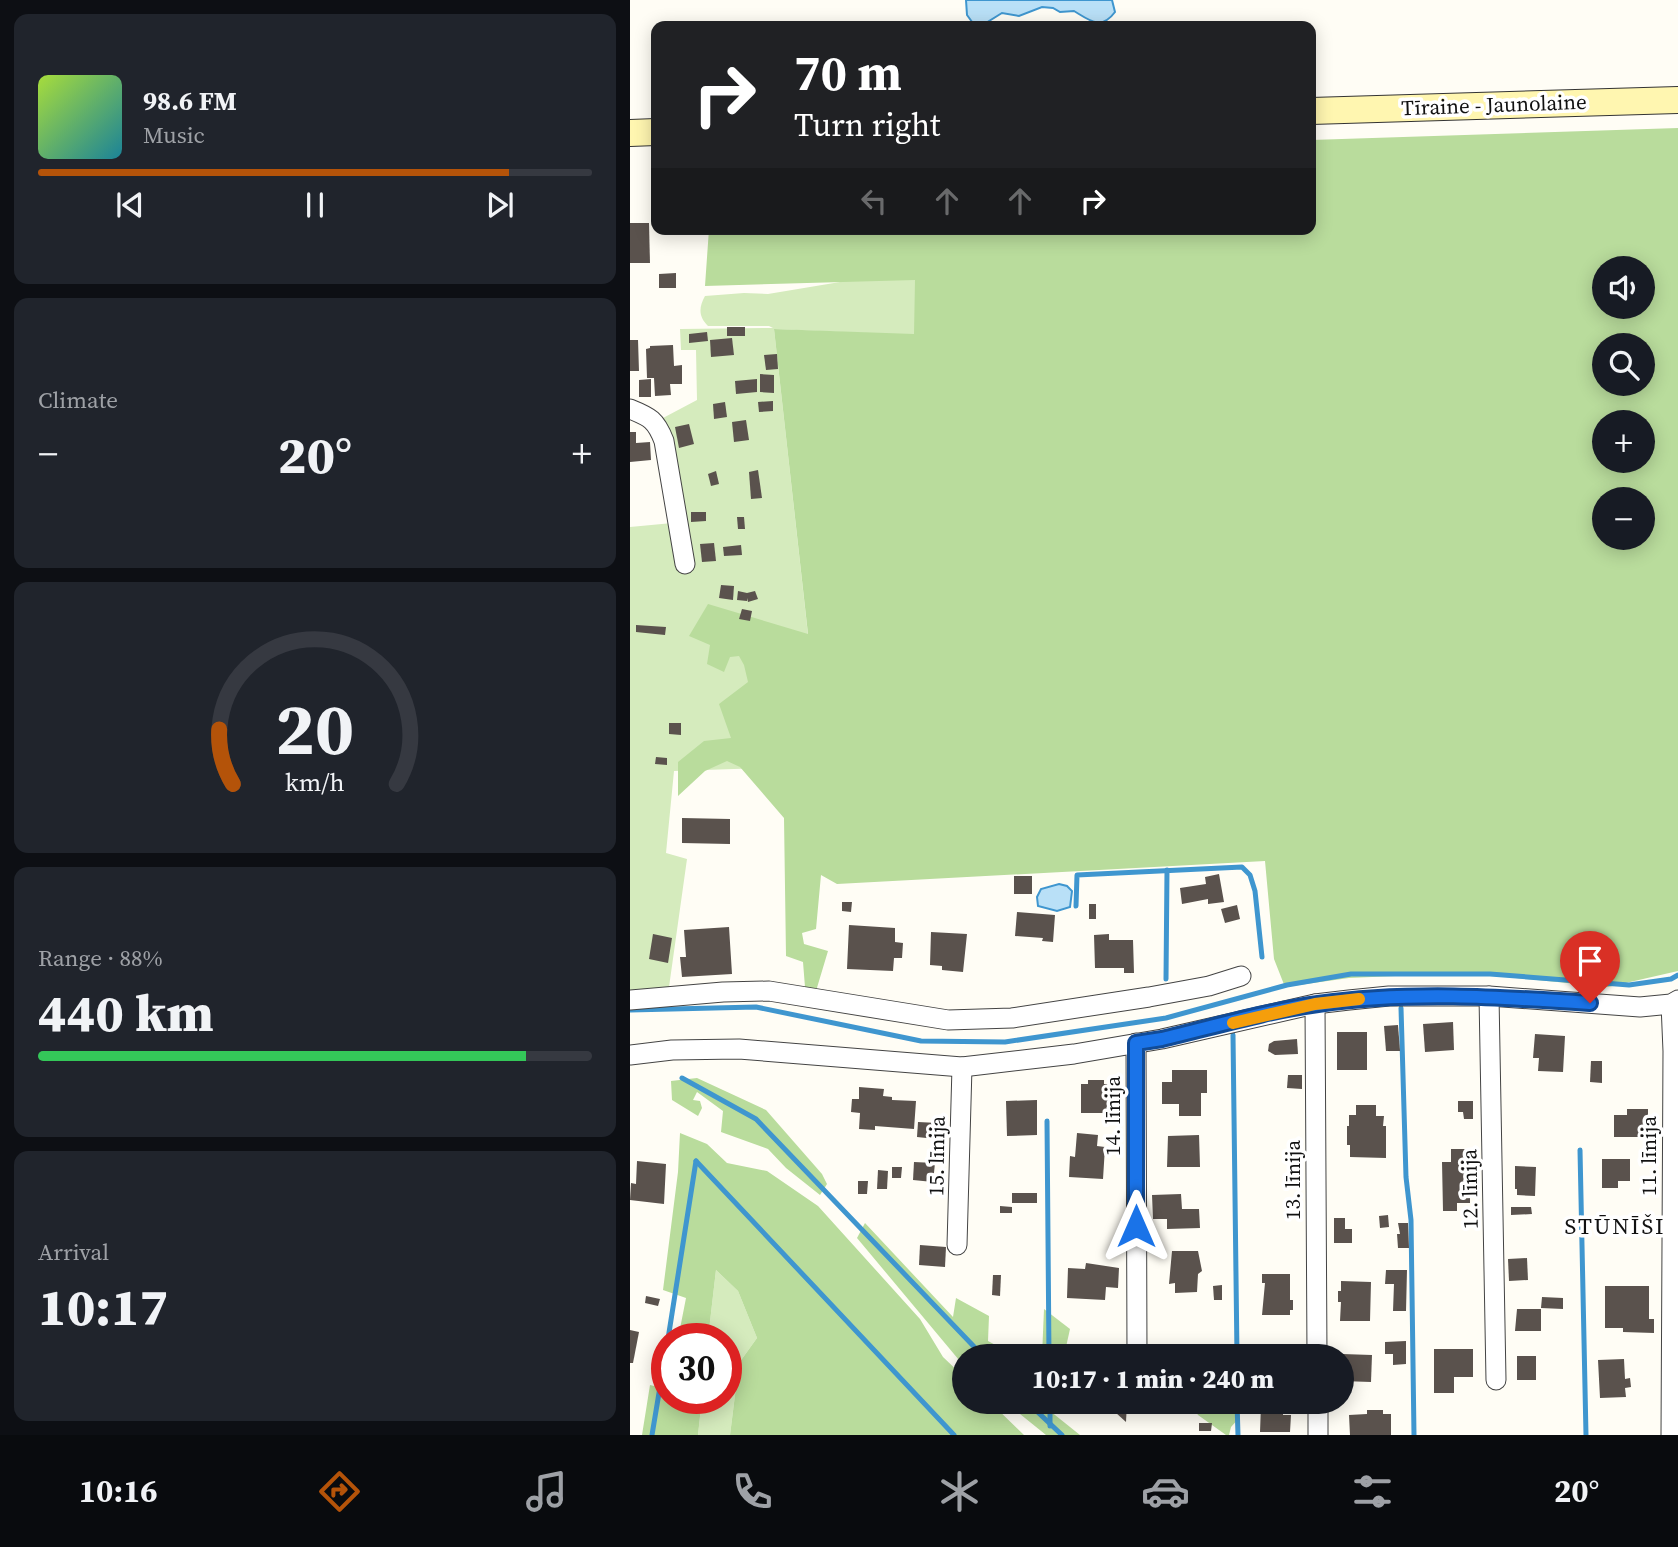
<!DOCTYPE html>
<html lang="en">
<head>
<meta charset="utf-8">
<style>
  body { margin:0; font-family:"Source Serif 4",serif; background:#20242c; color:#f1f3f6; height:100vh; display:flex; flex-direction:column; font-size:26px; white-space:nowrap }
  * { box-sizing:border-box; margin:0 }
  p { font-size:23px; color:#9ea1a6 }
  .icon { flex:none; width:38px; height:38px; fill:none; stroke:currentColor; stroke-width:2; stroke-linecap:round; stroke-linejoin:round }
  .map { position:relative; flex:1; overflow:hidden }
  .sheet { display:flex; flex-direction:column; gap:14px; padding:14px; background:#0d0f14; width:630px }
  .sheet>* { flex:none }
  .hud { position:absolute; left:21px; top:21px; width:665px; height:214px; border-radius:14px; box-shadow:0 4px 18px #0003; background:#202124; color:#fff; overflow:hidden }
  .tools { position:absolute; left:962px; top:256px; display:grid; gap:14px }
  .tools a { display:grid; place-items:center; width:63px; height:63px; border-radius:50%; background:#171b24; box-shadow:0 4px 18px #0003; font-size:35px }
  .speed { position:absolute; left:21px; top:1323px; display:flex; gap:14px; font-size:35px; font-weight:700; text-align:center }
  .speed>* { display:grid; place-content:center; width:91px; height:91px; border-radius:50%; background:#171b24; box-shadow:0 4px 18px #0003; line-height:1 }
  .speed .limit { border:10px solid #d22; background:#fff; color:#111 }
  .pin { position:absolute; display:grid; place-items:center; width:60px; height:60px; color:#fff; margin:-72px -30px; border-radius:50% 50% 50% 0; rotate:-45deg; box-shadow:0 0 7px #0007 }
  .pin .icon { rotate:45deg }
  .me { position:absolute; width:77px; margin:-38px; rotate:0deg; stroke-linejoin:round; filter:drop-shadow(0 0 5px #0008) }
  .turn { display:flex; align-items:center; gap:24px; height:147px; padding:0 28px; font-size:32px }
  .turn .icon { width:91px; height:91px; stroke-width:2.5 }
  .turn b { display:block; font-size:49px; line-height:60px }
  .lanes { display:flex; align-items:center; height:66px; padding:0 28px; background:#0003; justify-content:center; gap:35px; direction:ltr }
  .lanes .off { opacity:.35 }
  .big { font-size:52px; font-weight:800; line-height:1.1 }
  .sheet .tile { flex:1; display:flex; flex-direction:column; justify-content:center; gap:10px; min-width:0; padding:0 24px; border-radius:14px; background:#20242c }
  .sheet .dial { align-items:center; gap:0 }
  .dial svg { height:182px; overflow:visible; fill:none; stroke:#363941; stroke-width:7; stroke-linecap:round; text-anchor:middle }
  .dial text { fill:#f1f3f6; stroke:none }
  .song { display:flex; align-items:center; gap:21px }
  .cover { width:84px; height:84px; border-radius:10px; background:linear-gradient(135deg,hsl(80 70% 55%),hsl(190 70% 35%)) }
  .played { height:7px; border-radius:4px; background:linear-gradient(90deg,#b45309 85%,#363941 85%) }
  .keys { display:flex; justify-content:space-around; direction:ltr }
  .heat { display:flex; justify-content:space-between; align-items:center; font-size:38px; direction:ltr }
  .charge { height:10px; border-radius:5px; background:linear-gradient(90deg,#34c759 88%,#363941 0) }
  .trip { position:absolute; left:322px; top:1344px; width:402px; height:70px; border-radius:35px; background:#171b24; box-shadow:0 4px 18px #0003; font-weight:800; line-height:70px; text-align:center }
  .menu { display:flex; height:112px; justify-content:space-around; align-items:center; background:#090b0e; color:#9ea1a6 }
  .menu .icon { width:49px; height:49px }
  .menu .on { color:#b45309 }
  .menu b { font-size:32px; color:#f1f3f6 }
  main { display:flex; flex:1; min-height:0 }
  .map>svg:first-child { display:block }
  .green { fill:#d5ebbd }
  .forest { fill:#b9dc9c; fill-rule:evenodd }
  .water { fill:#b9e0f7; stroke:#3f96cf; stroke-width:2 }
  .lines { fill:none; stroke-linecap:round; stroke-linejoin:round }
  .stream { stroke:#3f96cf; stroke-width:5 }
  .building { fill:#5a524d }
  .minor-casing { stroke:#444; stroke-width:21 }
  .secondary-casing { stroke:#333; stroke-width:28 }
  .minor { stroke:#fff; stroke-width:19 }
  .secondary { stroke:#fff6b0; stroke-width:26 }
  .route-casing { stroke:#114b97; stroke-width:18 }
  .route { stroke:#1a73e8; stroke-width:12 }
  .slow { stroke:#f59e0b; stroke-width:12 }
  .labels { text-anchor:middle; stroke-width:7; stroke-linejoin:round; paint-order:stroke }
  .street-label { font-size:21px; fill:#111; stroke:#fff }
  .neighbourhood-label { font-size:23px; letter-spacing:2px; fill:#111; stroke:#fff }
</style>
</head>
<body>
<main>
<section class="sheet">
<div class="tile">
<div class="song"><i class="cover"></i><div><b>98.6 FM</b><p>Music</p></div></div>
<div class="played"></div>
<div class="keys"><svg class="icon" aria-label="previous" viewBox="0 0 24 24"><path d="M18 5L8 12l10 7zM5 5v14"/></svg><svg class="icon" aria-label="pause" viewBox="0 0 24 24"><path d="M8 5v14M16 5v14"/></svg><svg class="icon" aria-label="next" viewBox="0 0 24 24"><path d="M6 5l10 7-10 7zM19 5v14"/></svg></div>
</div>
<div class="tile"><p>Climate</p>
<div class="heat"><a>−</a><b class="big">20°</b><a>+</a></div>
</div>
<div class="tile dial"><svg viewBox="0 0 100 80">
<path d="M14 69A42 42 0 1 1 86 69"/>
<path d="M14 69A42 42 0 0 1 8 45" stroke="#b45309"/>
<text x="50" y="56" font-size="32" font-weight="700">20</text>
<text x="50" y="72" font-size="11">km/h</text>
</svg></div>
<div class="tile"><p>Range · 88%</p><b class="big">440 km</b><div class="charge"></div></div>
<div class="tile"><p>Arrival</p><b class="big">10:17</b></div>
</section>
<div class="map">
<svg width="1048" height="1435" viewBox="0 0 1048 1435">
  <rect width="100%" height="100%" fill="#fffdf5"/>
  <!-- green -->
  <g class="green">
    <path d="M252,275L291,277L297,329L282,335L144,329L178,635L167,767L44,771L36,853L57,859L39,987L0,991V527L53,522L33,418L67,400L66,350H51L50,329L143,328L139,326H78C68,316 69,307 75,296L114,293L138,294Z"/>
    <path d="M86,1270L108,1291L127,1338L109,1363L100,1435H68L72,1398H96V1339H78Z"/>
  </g>
  <!-- forest -->
  <g class="forest">
    <path d="M1048,128V971L978,987L835,973L719,978L655,987L644,959L635,861L207,884L191,875L186,929L172,933L174,944L198,951L186,991L175,987L173,962L156,956L154,818L110,767L97,761L75,771L48,796V762L74,741L101,738L89,704L118,682L114,665L109,656L100,657L94,672L77,664L80,645L59,636L78,604L178,634L144,329L284,334L285,280L75,286L79,229H681V140ZM975,268H1013V306H975ZM975,345H1013V383H975ZM975,422H1013V460H975ZM975,499H1013V537H975Z"/>
    <path d="M67,1078L136,1110L192,1174L197,1184L190,1195L156,1168L138,1149L91,1132L93,1111L67,1092L63,1100L70,1101L72,1108L68,1116L42,1100L41,1081Z"/>
    <path d="M50,1133L77,1144L97,1163L137,1171L188,1206L290,1319L313,1357L334,1377V1402H360L394,1435H100L109,1363L127,1338L108,1291L86,1270L78,1339H48L56,1298L33,1290L48,1172Z"/>
    <path d="M235,1223L323,1317L326,1298L359,1316L358,1341L386,1356H334V1366L227,1238Z"/>
    <path d="M414,1309L440,1329L434,1356H412Z"/>
    <path d="M20,1385L37,1389V1398H72L68,1435H12Z"/>
    <path d="M375,1402H422L420,1411L450,1435H416Z"/>
    <path d="M560,1402H607L610,1417L601,1427L599,1435H596L568,1415Z"/>
  </g>
  <!-- water -->
  <g class="water">
    <path d="M336,0H482L485,12C471,31 459,20 444,11L430,12L423,8L412,7L389,16L372,13L351,26H345L337,15Z"/>
    <path d="M429,884L437,886L442,891L440,907L427,911L408,906L407,897L411,889Z"/>
  </g>
  <g class="lines">
    <!-- stream -->
    <g class="stream">
      <path d="M446,906L447,875L612,867L620,875L625,891L632,957"/>
      <path d="M536,979L537,870"/>
      <path d="M771,1008L776,1177L781,1220L784,1435"/>
      <path d="M0,1010L126,1007L291,1041L375,1042L536,1018L657,985L721,974H860L999,985L1041,979L1048,975"/>
      <path d="M603,1035L607,1356"/>
      <path d="M52,1078L126,1119L353,1356"/>
      <path d="M417,1121L419,1356"/>
      <path d="M950,1150L956,1435"/>
      <path d="M66,1161L324,1435"/>
      <path d="M38,1339L66,1161"/>
      <path d="M397,1402L432,1435"/>
      <path d="M420,1402V1426"/>
      <path d="M607,1402L608,1435"/>
      <path d="M22,1435L37,1345"/>
    </g>
  </g>
  <!-- building -->
  <g class="building">
    <path d="M0,223H19L20,263H0Z"/>
    <path d="M46,273V288H29V274Z"/>
    <rect x="97" y="327" width="18" height="9"/>
    <path d="M77,332L78,341L59,343V334Z"/>
    <path d="M102,338L104,355L81,357L80,340Z"/>
    <path d="M0,340H8L9,371H0Z"/>
    <path d="M43,345L44,366L52,365V384H40L41,395L25,396L24,378H17L16,349L20,348V346Z"/>
    <path d="M147,354L148,369L136,370L134,355Z"/>
    <path d="M130,374L144,375V393L130,392Z"/>
    <path d="M21,379V397H9V380Z"/>
    <path d="M127,379V392L106,394L105,381Z"/>
    <path d="M143,401V411L129,412L128,402Z"/>
    <path d="M95,402L97,417L84,419L83,404Z"/>
    <path d="M116,420L119,440L104,442L102,422Z"/>
    <path d="M59,424L64,444L49,448L45,427Z"/>
    <path d="M0,432H6V443L20,442L21,460L0,462Z"/>
    <path d="M128,470L132,498L121,499L119,472Z"/>
    <path d="M86,471L89,484L81,486L78,474Z"/>
    <path d="M61,512H76V521L61,522Z"/>
    <path d="M107,517H114L115,529H108Z"/>
    <path d="M84,543L86,561L72,562L70,544Z"/>
    <path d="M111,545L112,555L94,556L93,547Z"/>
    <path d="M91,585L104,586L103,600L89,598Z"/>
    <path d="M108,591L117,593L125,591L128,599L118,602L117,598V601L107,600Z"/>
    <path d="M112,609L122,611L120,621L109,619Z"/>
    <path d="M6,625L36,627L35,635L6,632Z"/>
    <path d="M39,723H51V735L39,734Z"/>
    <path d="M26,757L37,758V765L25,764Z"/>
    <path d="M52,818L100,819V844L52,843Z"/>
    <path d="M589,874L594,902L578,904V899L552,904L550,888L576,884L575,877Z"/>
    <rect x="384" y="876" width="18" height="18"/>
    <path d="M212,902H222L221,912L212,911Z"/>
    <rect x="459" y="904" width="7" height="15"/>
    <path d="M607,905L610,919L595,923L591,909Z"/>
    <path d="M387,912L425,915L423,942L412,941L413,938L385,936Z"/>
    <path d="M219,925L265,928V942L273,943L272,958H264L263,971L217,969Z"/>
    <path d="M99,927L102,974L52,977L50,957H56L54,930Z"/>
    <path d="M301,932L337,934L333,972L312,970V966L300,965Z"/>
    <path d="M23,934L42,938L38,963L19,959Z"/>
    <path d="M479,934V940H503L504,973H494V968H465L464,935Z"/>
    <path d="M823,1022L824,1050L795,1052L793,1024Z"/>
    <path d="M768,1025L770,1051H756L754,1026Z"/>
    <rect x="707" y="1032" width="30" height="38"/>
    <path d="M905,1034L935,1036L933,1072L908,1071L909,1058H903Z"/>
    <path d="M667,1039L668,1054L645,1055L638,1051L639,1044L644,1041Z"/>
    <path d="M961,1061H972V1083L960,1082Z"/>
    <path d="M542,1070H577V1093H571V1116H549V1104H532V1082H542Z"/>
    <path d="M658,1075H672V1089L657,1088Z"/>
    <path d="M458,1080H474V1084H481V1113H451V1084H458Z"/>
    <path d="M229,1087L254,1089L253,1096L262,1097V1100L286,1101L284,1129L245,1126V1130L229,1129L230,1113L221,1112L222,1099H229Z"/>
    <path d="M407,1100V1135L377,1136L376,1101Z"/>
    <path d="M828,1101H843V1119H834L833,1112H828Z"/>
    <path d="M726,1105H746V1116H754L753,1126H756V1158L720,1157V1145H717V1126H719V1115H726Z"/>
    <path d="M997,1109H1018V1137H984V1115H997Z"/>
    <path d="M288,1122L308,1123L306,1139L287,1137Z"/>
    <path d="M447,1133L468,1135L467,1146L475,1147L473,1179L439,1177L440,1156L445,1157Z"/>
    <path d="M569,1135L570,1167H537L538,1136Z"/>
    <path d="M821,1149H840V1203H827V1211H813L812,1162H821Z"/>
    <path d="M972,1159H1000V1181H988V1188H972Z"/>
    <path d="M7,1161L36,1164L34,1204L0,1200L1,1183L6,1184Z"/>
    <path d="M284,1162L305,1163L303,1182L283,1180Z"/>
    <path d="M885,1166L906,1167L905,1196L887,1195V1189H885Z"/>
    <path d="M262,1167H272L271,1178H262Z"/>
    <path d="M248,1170L258,1171L257,1189H247Z"/>
    <path d="M228,1181H238L237,1194H228Z"/>
    <rect x="382" y="1193" width="25" height="10"/>
    <path d="M551,1194L552,1209H569L570,1228L537,1229V1219H523L522,1195Z"/>
    <path d="M370,1206L382,1207V1213H370Z"/>
    <path d="M881,1207H901L902,1214L881,1215Z"/>
    <path d="M758,1215L759,1227L750,1228L749,1216Z"/>
    <path d="M704,1218H715V1229H722V1243H704Z"/>
    <path d="M768,1223H778L779,1248H768L767,1234H770Z"/>
    <path d="M290,1245L316,1247L315,1267L289,1265Z"/>
    <path d="M542,1251H568L572,1271L568,1274L567,1292L545,1293V1283L539,1284Z"/>
    <path d="M897,1258L898,1280L879,1281L878,1259Z"/>
    <path d="M456,1263L489,1268L488,1288L476,1287L475,1300L437,1298L438,1268L455,1269Z"/>
    <path d="M756,1270H777L776,1311H763L764,1284H755Z"/>
    <path d="M632,1274H660V1300H663V1310H660V1315H632L635,1283H632Z"/>
    <path d="M363,1275H371L370,1296L362,1295Z"/>
    <path d="M711,1281L741,1282L740,1321H710L711,1302H708V1291H711Z"/>
    <path d="M592,1285V1300H584L583,1286Z"/>
    <path d="M975,1286H1019V1319H1024V1333L993,1332V1328H975Z"/>
    <path d="M16,1296L30,1299L28,1306L15,1303Z"/>
    <path d="M912,1297L933,1298V1309L911,1308Z"/>
    <path d="M887,1309H911V1331H885Z"/>
    <path d="M0,1330L9,1332L3,1363H0Z"/>
    <path d="M776,1341V1364L763,1365V1354H755V1342Z"/>
    <path d="M804,1349H843V1377H824V1393H804Z"/>
    <path d="M712,1354L742,1355L741,1382L712,1381Z"/>
    <rect x="887" y="1356" width="19" height="24"/>
    <path d="M994,1359L995,1379L1000,1378L1001,1387L995,1388L996,1397L970,1398L968,1360Z"/>
    <rect x="438" y="1402" width="24" height="9"/>
    <path d="M497,1402L496,1422L485,1412Z"/>
    <path d="M631,1405L653,1406V1415H661L660,1432H630Z"/>
    <path d="M737,1410H753V1414H761V1435H720L719,1415L737,1414Z"/>
    <path d="M569,1423H582L581,1431H569Z"/>
  </g>
  <g class="lines">
    <defs>
      <g id="minor">
        <path d="M0,409C20,417 26,420 34,441L55,564"/>
        <path d="M859,996L866,1380"/>
        <path d="M0,1000L93,992L139,991L318,1020L382,1018L519,997L579,986L611,976"/>
        <path d="M685,1004L687,1356"/>
        <path d="M506,1043L507,1356"/>
        <path d="M0,1055L42,1050L109,1049L332,1067L444,1054L532,1039L685,1004L719,1000L759,996H859L1010,1007L1041,1004L1048,1000"/>
        <path d="M327,1245L332,1067"/>
        <path d="M688,1402V1435"/>
        <path d="M1041,1435L1043,1051L1041,1004"/>
      </g>
      <g id="secondary">
        <path d="M681,111L1048,100"/>
        <path d="M0,133L26,132"/>
      </g>
    </defs>
    <!-- minor casing -->
    <use href="#minor" class="minor-casing"/>
    <!-- secondary casing -->
    <use href="#secondary" class="secondary-casing"/>
    <!-- minor -->
    <use href="#minor" class="minor"/>
    <!-- secondary -->
    <use href="#secondary" class="secondary"/>
  </g>
  <g class="lines">
    <defs>
      <path id="route" d="M506,1226V1043L532,1039C583,1027 636,1011 688,1004C778,991 869,997 960,1003"/>
    </defs>
    <!-- route casing -->
    <use href="#route" class="route-casing"/>
    <!-- route -->
    <use href="#route" class="route"/>
    <!-- slow -->
    <path class="slow" d="M603,1023L685,1004L729,999"/>
  </g>
  <g class="labels">
    <!-- street labels -->
    <g class="street-label">
      <text transform="translate(864 105) rotate(-2)" y="7">Tīraine - Jaunolaine</text>
      <text transform="translate(483 1116) rotate(-90)" y="7">14. līnija</text>
      <text transform="translate(307 1156) rotate(-89)" y="7">15. līnija</text>
      <text transform="translate(1019 1156) rotate(-90)" y="7">11. līnija</text>
      <text transform="translate(663 1180) rotate(-90)" y="7">13. līnija</text>
      <text transform="translate(840 1189) rotate(-91)" y="7">12. līnija</text>
    </g>
    <!-- neighbourhood labels -->
    <g class="neighbourhood-label">
      <text x="985" y="1234">STŪNĪŠI</text>
    </g>
  </g>
</svg>
<div class="tools">
<a><svg class="icon" aria-label="sound" viewBox="0 0 24 24"><path d="M4 9h4l5-4v14l-5-4H4zM17 9q2 3 0 6"/></svg></a>
<a><svg class="icon" aria-label="search" viewBox="0 0 24 24"><circle cx="10" cy="10" r="6"/><path d="M15 15l6 6"/></svg></a>
<a>+</a>
<a>−</a>
</div>
<div class="speed"><div class="limit">30</div></div>
<div class="pin" style="left:960px;top:1003px;background:#d93025"><svg class="icon" aria-label="arrive" viewBox="0 0 24 24"><path d="M6 21V4h12l-3 4 3 4H6"/></svg></div>
<svg class="me" style="left:506px;top:1226px" viewBox="-20 -20 40 40"><path d="M0-17L14 15 0 8-14 15z" fill="#1a73e8" stroke="#fff" stroke-width="4"/></svg>
<div class="trip">10:17 · 1 min · 240 m</div>
<div class="hud">
<div class="turn"><svg class="icon" aria-label="right" viewBox="0 0 24 24"><path d="M7 20v-9h11M14 6l5 5-5 5"/></svg><div><b>70 m</b>Turn right</div></div>
<div class="lanes"><svg class="icon off" aria-label="left" viewBox="0 0 24 24"><path d="M17 20v-9H6M10 6l-5 5 5 5"/></svg><svg class="icon off" aria-label="ahead" viewBox="0 0 24 24"><path d="M12 20V5M6 11l6-6 6 6"/></svg><svg class="icon off" aria-label="ahead" viewBox="0 0 24 24"><path d="M12 20V5M6 11l6-6 6 6"/></svg><svg class="icon" aria-label="right" viewBox="0 0 24 24"><path d="M7 20v-9h11M14 6l5 5-5 5"/></svg></div>
</div>
</div>
</main>
<nav class="menu">
<b>10:16</b>
<svg class="icon on" aria-label="directions" viewBox="0 0 24 24"><path d="M12 3l9 9-9 9-9-9zM9 14v-3h6M13 9l2 2-2 2"/></svg>
<svg class="icon" aria-label="music" viewBox="0 0 24 24"><path d="M9 18V5l10-2v13"/><circle cx="6" cy="18" r="3"/><circle cx="16" cy="16" r="3"/></svg>
<svg class="icon" aria-label="phone" viewBox="0 0 24 24"><path d="M5 4h4l2 5-3 2q2 4 5 5l2-3 5 2v4C11 20 4 13 5 4z"/></svg>
<svg class="icon" aria-label="climate" viewBox="0 0 24 24"><path d="M12 3v18M4 7l16 10M4 17L20 7"/></svg>
<svg class="icon" aria-label="car" viewBox="0 0 24 24"><path d="M5 17H2v-5l4-1 3-4h7l3 4 3 1v5h-3M9 17h6M6 11h13"/><circle cx="7" cy="17" r="2"/><circle cx="17" cy="17" r="2"/></svg>
<svg class="icon" aria-label="filters" viewBox="0 0 24 24"><path d="M4 7h16M4 17h16"/><circle cx="9" cy="7" r="2"/><circle cx="15" cy="17" r="2"/></svg>
<b>20°</b>
</nav>
</body>
</html>
